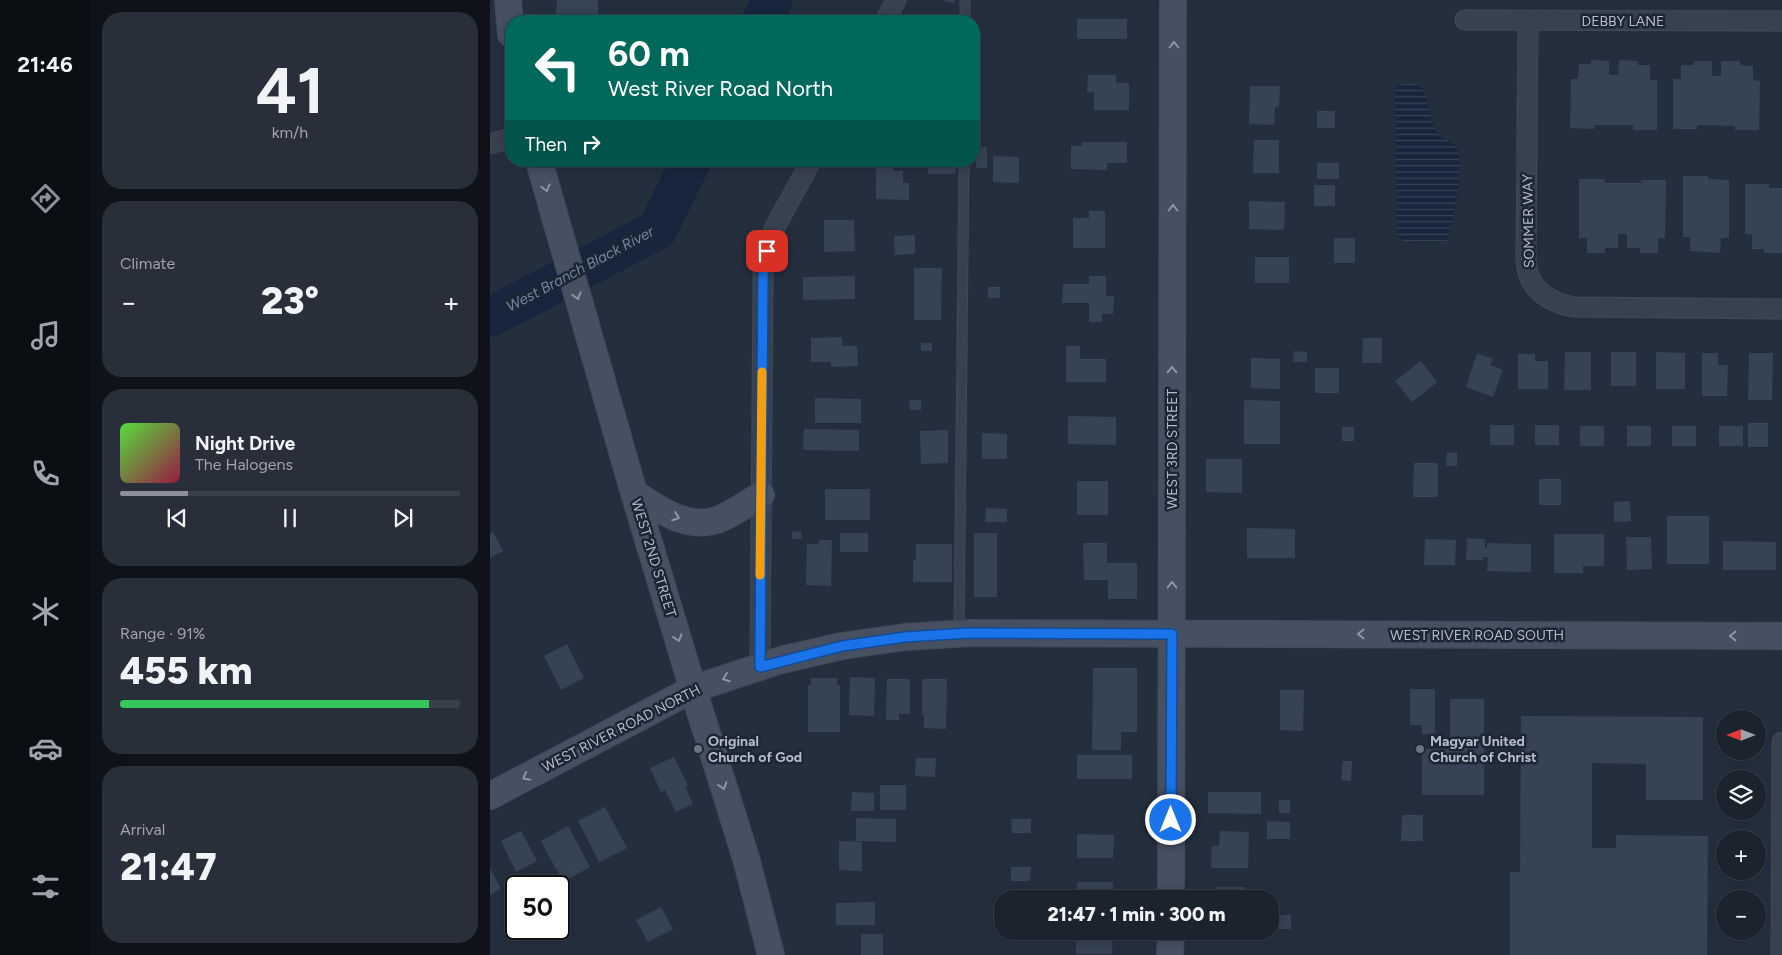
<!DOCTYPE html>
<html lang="en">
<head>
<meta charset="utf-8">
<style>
  body { margin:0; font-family:Figtree,sans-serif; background:#282f3a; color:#f1f3f6; height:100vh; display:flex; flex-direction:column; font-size:19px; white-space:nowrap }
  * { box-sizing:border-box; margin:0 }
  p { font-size:16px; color:#a0a4aa }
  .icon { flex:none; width:28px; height:28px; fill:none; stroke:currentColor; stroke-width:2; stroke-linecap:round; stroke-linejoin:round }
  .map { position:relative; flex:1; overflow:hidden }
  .panel { display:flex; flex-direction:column; gap:12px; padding:12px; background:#0f1319; width:400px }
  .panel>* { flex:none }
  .hud { position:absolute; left:15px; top:15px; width:475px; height:152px; border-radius:20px; box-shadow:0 2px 12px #0003,0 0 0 1px #39404a; background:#00695c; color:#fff; overflow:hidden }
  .needle { width:32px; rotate:270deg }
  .tools { position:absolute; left:1226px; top:710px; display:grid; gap:10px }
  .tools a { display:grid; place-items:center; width:50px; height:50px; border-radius:50%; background:#1b232e; box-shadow:0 2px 12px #0003,0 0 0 1px #39404a; font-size:25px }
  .speed { position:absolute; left:15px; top:875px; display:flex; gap:10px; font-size:25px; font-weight:700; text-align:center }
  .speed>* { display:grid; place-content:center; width:65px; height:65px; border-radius:50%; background:#1b232e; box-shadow:0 2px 12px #0003,0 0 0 1px #39404a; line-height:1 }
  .speed .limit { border:2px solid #111; border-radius:8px; background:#fff; color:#111 }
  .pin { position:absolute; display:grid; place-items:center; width:42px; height:42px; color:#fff; margin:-21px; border-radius:10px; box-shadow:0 2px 8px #0006 }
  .me { position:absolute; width:55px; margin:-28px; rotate:0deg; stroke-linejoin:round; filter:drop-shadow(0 0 4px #0008) }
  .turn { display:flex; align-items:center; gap:18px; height:105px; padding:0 20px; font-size:22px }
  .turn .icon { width:65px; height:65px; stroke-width:2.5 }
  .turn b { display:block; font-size:35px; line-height:42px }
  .then { display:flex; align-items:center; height:48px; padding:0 20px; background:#0003; gap:10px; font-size:19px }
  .big { font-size:38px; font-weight:800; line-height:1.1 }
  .panel .card { flex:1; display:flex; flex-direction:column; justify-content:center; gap:8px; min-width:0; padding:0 18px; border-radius:20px; background:#282f3a }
  .panel .dial { align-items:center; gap:0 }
  .dial b { font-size:65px; line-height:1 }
  .song { display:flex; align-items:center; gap:15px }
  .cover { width:60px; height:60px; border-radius:8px; background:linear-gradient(135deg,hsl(110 70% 55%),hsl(340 70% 35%)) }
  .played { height:5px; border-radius:2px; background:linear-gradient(90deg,#8c9099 20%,#39404a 20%) }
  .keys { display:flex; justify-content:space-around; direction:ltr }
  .heat { display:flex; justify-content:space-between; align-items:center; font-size:28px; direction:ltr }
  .charge { height:8px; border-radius:4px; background:linear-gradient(90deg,#34c759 91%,#39404a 0) }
  .trip { position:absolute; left:504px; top:890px; width:285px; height:50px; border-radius:20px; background:#1b232e; box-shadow:0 2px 12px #0003,0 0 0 1px #39404a; font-weight:800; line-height:50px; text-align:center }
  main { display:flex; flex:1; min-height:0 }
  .dock { display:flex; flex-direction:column; width:90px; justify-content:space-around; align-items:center; background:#0b0e12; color:#a0a4aa }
  .dock .icon { width:35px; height:35px }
  .dock .selected { color:#8c9099 }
  .dock b { font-size:22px; color:#f1f3f6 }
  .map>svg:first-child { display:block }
  .water { fill:url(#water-rules) }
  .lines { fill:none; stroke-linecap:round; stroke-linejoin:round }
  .river { stroke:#17263c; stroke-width:40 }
  .building { fill:#364354 }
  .service-casing { stroke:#414a57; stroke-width:11 }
  .minor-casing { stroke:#414a57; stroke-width:21 }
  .secondary-casing { stroke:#414a57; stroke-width:28 }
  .service { stroke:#38414e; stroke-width:9 }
  .minor { stroke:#38414e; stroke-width:19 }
  .secondary { stroke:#465061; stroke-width:26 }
  .oneway { stroke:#8e96a5 }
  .route-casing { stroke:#114b97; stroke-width:12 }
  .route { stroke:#1a73e8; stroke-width:9 }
  .slow { stroke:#f59e0b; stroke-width:9 }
  .worship-dot { fill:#6b7280; stroke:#1d2633; stroke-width:2 }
  .labels { text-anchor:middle; stroke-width:5; stroke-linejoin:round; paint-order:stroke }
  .street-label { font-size:14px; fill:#b4bcc9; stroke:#1d2633 }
  .poi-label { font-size:14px; font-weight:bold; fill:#b4bcc9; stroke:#1d2633; text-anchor:start }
  .water-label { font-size:15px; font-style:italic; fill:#6d86a8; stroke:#1d2633 }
</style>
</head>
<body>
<main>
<nav class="dock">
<b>21:46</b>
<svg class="icon selected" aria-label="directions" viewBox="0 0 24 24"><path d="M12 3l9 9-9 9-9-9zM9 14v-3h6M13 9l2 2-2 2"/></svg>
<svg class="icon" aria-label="music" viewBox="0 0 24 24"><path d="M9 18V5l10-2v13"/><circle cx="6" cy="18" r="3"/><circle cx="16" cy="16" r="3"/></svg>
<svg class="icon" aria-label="phone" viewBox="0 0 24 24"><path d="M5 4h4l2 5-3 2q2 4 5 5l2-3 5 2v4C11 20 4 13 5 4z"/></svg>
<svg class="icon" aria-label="climate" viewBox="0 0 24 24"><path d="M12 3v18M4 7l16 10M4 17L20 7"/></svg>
<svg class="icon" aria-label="car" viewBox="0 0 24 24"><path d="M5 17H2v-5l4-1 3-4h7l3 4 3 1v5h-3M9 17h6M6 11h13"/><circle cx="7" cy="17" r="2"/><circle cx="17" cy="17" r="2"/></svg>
<svg class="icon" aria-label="filters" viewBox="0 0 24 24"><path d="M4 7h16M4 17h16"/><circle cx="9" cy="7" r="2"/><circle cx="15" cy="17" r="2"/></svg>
</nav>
<section class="panel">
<div class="card dial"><b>41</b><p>km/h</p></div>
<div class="card"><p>Climate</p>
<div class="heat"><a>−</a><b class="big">23°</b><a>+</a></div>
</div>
<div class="card">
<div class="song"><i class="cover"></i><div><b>Night Drive</b><p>The Halogens</p></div></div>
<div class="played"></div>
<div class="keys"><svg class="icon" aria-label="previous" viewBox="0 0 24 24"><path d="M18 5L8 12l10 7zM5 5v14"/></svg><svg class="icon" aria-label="pause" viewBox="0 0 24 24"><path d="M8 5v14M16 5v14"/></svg><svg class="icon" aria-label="next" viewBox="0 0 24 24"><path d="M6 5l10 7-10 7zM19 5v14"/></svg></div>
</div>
<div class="card"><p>Range · 91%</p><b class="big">455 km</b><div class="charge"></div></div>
<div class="card"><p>Arrival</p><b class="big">21:47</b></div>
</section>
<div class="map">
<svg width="1292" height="955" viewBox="0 0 1292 955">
  <defs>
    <pattern id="water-rules" width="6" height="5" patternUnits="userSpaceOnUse" patternTransform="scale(1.25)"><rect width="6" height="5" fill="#17263c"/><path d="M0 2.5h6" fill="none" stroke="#364457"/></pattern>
  </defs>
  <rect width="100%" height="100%" fill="#242f3e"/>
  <!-- water -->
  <path class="water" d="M916,83H924L932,88C939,102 940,118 947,132C951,140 964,141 967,149C975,166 963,223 957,242L913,241L907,236L905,92L908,86Z"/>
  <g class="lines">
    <!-- river -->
    <g class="river">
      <path d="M271,21L282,0"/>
      <path d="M0,317L167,230L201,161"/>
    </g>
  </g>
  <!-- building -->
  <g class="building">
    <path d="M67,0H108V16L66,15Z"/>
    <path d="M451,0H464V3Z"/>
    <rect x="587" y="19" width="50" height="20"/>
    <path d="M1101,60L1119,61V75H1128L1129,60L1148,61V65H1160V80H1167V130H1143V125H1104V129L1080,128L1081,79H1088L1089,64H1101Z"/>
    <path d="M1204,61H1222V76H1231V61H1250V65L1263,66V80L1270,81L1269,130H1245V126L1207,125V129H1183V79H1191V65H1204Z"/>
    <path d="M598,75H626V83H639V110H604V92H597Z"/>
    <path d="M760,86H790L789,107H785L784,125L759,124Z"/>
    <rect x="827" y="111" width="18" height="17"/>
    <path d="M764,140H789V173H763Z"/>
    <path d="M592,142H637V163H617V170L581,169V146H592Z"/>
    <rect x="486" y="147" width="11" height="21"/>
    <path d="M503,156L529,157V183L503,182Z"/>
    <rect x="438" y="161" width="28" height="13"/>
    <rect x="827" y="163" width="22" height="16"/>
    <path d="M386,166H403V171H413V183H419V200L386,199Z"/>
    <path d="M1193,176H1218V179L1239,180V238H1231L1230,253L1200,251V237H1193Z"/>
    <path d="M1089,179H1115V183H1151V180H1176L1175,238H1168V253H1150V248H1137V234H1128V248H1115V253H1097V238H1089Z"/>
    <path d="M1255,184H1279V188H1292V253H1274V249H1262V234H1255Z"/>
    <rect x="824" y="185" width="21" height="21"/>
    <path d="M759,201L795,202L794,230L759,229Z"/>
    <path d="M599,211H615V248H583V218H599Z"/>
    <path d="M334,220H364L365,251L334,252Z"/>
    <path d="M425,235V254L405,255L404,236Z"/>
    <rect x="844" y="238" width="21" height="25"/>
    <rect x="765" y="257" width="34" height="26"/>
    <path d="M424,268H452L451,320H424Z"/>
    <path d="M365,276V299L313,300V277Z"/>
    <path d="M599,276H616V296H624L623,314H612V322H599V303H572L573,284H599Z"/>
    <rect x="498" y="287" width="12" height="11"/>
    <path d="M352,337V346H367L368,366L341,367V362H321V338Z"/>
    <path d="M873,338H892V363H872Z"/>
    <rect x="431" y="343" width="11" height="8"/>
    <path d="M576,346H590V359H616V382H576Z"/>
    <path d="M804,351L817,352V362H803Z"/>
    <path d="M1075,352H1101V390H1074Z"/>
    <rect x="1121" y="352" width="25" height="34"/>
    <path d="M1166,352L1195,353V389H1166Z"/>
    <path d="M987,353L1003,359L1000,365L1013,370L1003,397L976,387Z"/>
    <path d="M1212,353H1228V365H1238L1237,396H1212Z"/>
    <path d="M1259,353H1283L1282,400H1258Z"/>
    <path d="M1028,354H1045V361H1058V389H1028Z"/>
    <path d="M761,358L790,359V389L761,388Z"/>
    <path d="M931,361L947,382L922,402L905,381Z"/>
    <rect x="825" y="368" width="24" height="25"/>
    <path d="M325,398L371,399V423H325Z"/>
    <path d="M419,400H431V410H420Z"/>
    <path d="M754,400L790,401V444H754Z"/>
    <path d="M578,416L626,417V445L578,444Z"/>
    <rect x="1258" y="423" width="20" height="24"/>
    <rect x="1000" y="425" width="24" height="20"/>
    <rect x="1045" y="425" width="24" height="20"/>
    <rect x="1090" y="426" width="24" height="20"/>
    <rect x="1137" y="426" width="24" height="20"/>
    <rect x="1182" y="426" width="24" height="20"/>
    <rect x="1229" y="426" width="24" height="20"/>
    <rect x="852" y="427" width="12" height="14"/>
    <path d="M314,429L369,430V451L313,450Z"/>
    <path d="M458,430V463L431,464L430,431Z"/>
    <path d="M492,433L517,434V459H492Z"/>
    <path d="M957,452L967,453V466H956Z"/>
    <path d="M716,459H752V493L716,492Z"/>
    <path d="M924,463H948V497H923Z"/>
    <rect x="1049" y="479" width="22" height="26"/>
    <rect x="587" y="481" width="31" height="34"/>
    <rect x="335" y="489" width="45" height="31"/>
    <path d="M1140,501L1141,521L1124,522V502Z"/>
    <path d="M496,508L517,509V522H495Z"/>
    <rect x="1177" y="516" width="42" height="48"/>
    <path d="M757,528L805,529V558H757Z"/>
    <path d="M311,531L312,539H302V532Z"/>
    <path d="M3,532L13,551L0,558V533Z"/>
    <rect x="350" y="533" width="28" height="19"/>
    <rect x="484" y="533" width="23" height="64"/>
    <path d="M1064,534H1114V566H1093V573H1064Z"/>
    <path d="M1136,537H1161L1162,569L1137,570Z"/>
    <path d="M977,538L995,539V548H997V543L1041,544V572L997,571L998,557H993V560H976Z"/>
    <path d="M935,539L966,540L965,565H934Z"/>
    <path d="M329,540H342L341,586L316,585L317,544H329Z"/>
    <path d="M1233,541L1286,542V570H1233Z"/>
    <path d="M593,543H617V563H647V599H618V580H594Z"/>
    <path d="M426,544H462V582H423V560H426Z"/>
    <path d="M77,644L94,678L71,690L54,656Z"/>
    <path d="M603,668H647V732H631V750H602Z"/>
    <path d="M360,677L385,678L384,716L359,715Z"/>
    <path d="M321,678H347V685H350V732H318V685H321Z"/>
    <path d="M397,679H420V714H409V720H396Z"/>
    <path d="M432,679H457L456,729L434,728V715H432Z"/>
    <path d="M920,689H945V734H932V725H920Z"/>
    <path d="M790,690H814L813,731L790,730Z"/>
    <path d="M960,699H994V795H932V749H960Z"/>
    <path d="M1031,716L1213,717V800H1156V764L1102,763V848H1126V835L1218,836L1217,955H1020V872H1030Z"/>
    <rect x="587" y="755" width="55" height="24"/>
    <path d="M184,757L198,786L195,787L203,804L186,812L175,790L171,792L160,768Z"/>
    <path d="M426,758H446L445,777L425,776Z"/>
    <path d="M853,761H862L861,781L851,780Z"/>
    <rect x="390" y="785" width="26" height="25"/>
    <path d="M362,792L384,793V811H361Z"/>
    <path d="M718,792H771V814L718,813Z"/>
    <rect x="789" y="800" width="11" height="13"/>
    <path d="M115,807L137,848L109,862L88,821Z"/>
    <path d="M912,815H933V841H911Z"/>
    <path d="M366,818L406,819V842L366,841Z"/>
    <path d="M521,819H541V833H522Z"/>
    <path d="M777,821L800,822V839H777Z"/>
    <path d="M78,826L100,867L73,882L51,841Z"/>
    <path d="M31,831L47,861L26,872L11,841Z"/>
    <path d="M730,831L759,832L758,868H721L722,846H729Z"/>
    <path d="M587,834L624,835L623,858H587Z"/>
    <path d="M349,841L372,842V871L349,870Z"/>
    <path d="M521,867H541L540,881H521Z"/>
    <path d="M0,868L11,889L0,895Z"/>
    <path d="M587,882H623V899H586Z"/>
    <rect x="727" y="887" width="27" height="12"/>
    <path d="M385,902V925H346V903Z"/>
    <path d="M171,907L183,929L158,942L146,920Z"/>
    <path d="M26,912V924L21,914Z"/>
    <rect x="780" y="915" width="21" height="14"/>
    <path d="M29,929H41L32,934Z"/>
    <path d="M586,931H623L622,954H586Z"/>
    <rect x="371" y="934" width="22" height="21"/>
  </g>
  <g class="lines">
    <defs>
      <g id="service">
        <path d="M475,21V0"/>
        <path d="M469,631L474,161"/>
      </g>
      <g id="minor">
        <path d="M975,20L1292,21"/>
        <path d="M1038,20L1036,259C1037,265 1037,272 1040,278C1047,295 1068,305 1085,307L1292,309"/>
        <path d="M395,21L406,0"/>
        <path d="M0,144L21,138"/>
        <path d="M270,667L273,276L277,251L284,229L321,161"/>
        <path d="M1291,955L1292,742"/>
      </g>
      <g id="secondary">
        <path d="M18,0L21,34"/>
        <path d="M49,161L144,493L203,689L256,858L281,955"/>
        <path d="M144,493C171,511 201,533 234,517C247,511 259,502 271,495"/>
        <path d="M0,796L203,689L291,660L352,646L415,637L479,633L1292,636"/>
        <path d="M681,899L683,0"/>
        <path d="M680,955L681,931"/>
      </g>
    </defs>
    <!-- service casing -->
    <use href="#service" class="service-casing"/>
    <!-- minor casing -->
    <use href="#minor" class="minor-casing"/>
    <!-- secondary casing -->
    <use href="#secondary" class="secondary-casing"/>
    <!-- service -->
    <use href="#service" class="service"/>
    <!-- minor -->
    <use href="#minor" class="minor"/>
    <!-- secondary -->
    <use href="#secondary" class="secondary"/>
  </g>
  <!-- one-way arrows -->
  <defs><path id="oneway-chevron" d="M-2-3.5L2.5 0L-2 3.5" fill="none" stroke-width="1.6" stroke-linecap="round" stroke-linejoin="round" transform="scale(1.25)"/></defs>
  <g class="oneway">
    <use href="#oneway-chevron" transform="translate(684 45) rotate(-90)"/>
    <use href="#oneway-chevron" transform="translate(56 188) rotate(74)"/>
    <use href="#oneway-chevron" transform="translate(683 208) rotate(-90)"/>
    <use href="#oneway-chevron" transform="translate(87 296) rotate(74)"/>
    <use href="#oneway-chevron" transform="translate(682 370) rotate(-90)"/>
    <use href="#oneway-chevron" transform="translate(186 517) rotate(21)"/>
    <use href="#oneway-chevron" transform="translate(682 585) rotate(-90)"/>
    <use href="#oneway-chevron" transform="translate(871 634) rotate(-180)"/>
    <use href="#oneway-chevron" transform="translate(1243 636) rotate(-180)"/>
    <use href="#oneway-chevron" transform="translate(188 638) rotate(73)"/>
    <use href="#oneway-chevron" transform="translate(236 678) rotate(161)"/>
    <use href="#oneway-chevron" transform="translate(36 777) rotate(152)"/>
    <use href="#oneway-chevron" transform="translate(233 786) rotate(72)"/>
  </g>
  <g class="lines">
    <defs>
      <path id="route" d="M277,251L273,276L270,667L352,646L415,637L479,633L682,634L681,820"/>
    </defs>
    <!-- route casing -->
    <use href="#route" class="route-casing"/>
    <!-- route -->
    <use href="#route" class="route"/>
    <!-- slow -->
    <path class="slow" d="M270,575L272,372"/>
  </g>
  <!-- markers -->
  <g class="worship-dot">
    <circle cx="208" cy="749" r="5"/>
    <circle cx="930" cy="749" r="5"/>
  </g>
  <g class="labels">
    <!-- street labels -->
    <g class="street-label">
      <text x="1133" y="26">DEBBY LANE</text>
      <text transform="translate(1038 221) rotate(-91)" y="5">SOMMER WAY</text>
      <text transform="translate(682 449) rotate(-90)" y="5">WEST 3RD STREET</text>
      <text transform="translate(164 558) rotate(73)" y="5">WEST 2ND STREET</text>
      <text x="987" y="640">WEST RIVER ROAD SOUTH</text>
      <text transform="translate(131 728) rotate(-27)" y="5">WEST RIVER ROAD NORTH</text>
    </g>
    <!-- poi labels -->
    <g class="poi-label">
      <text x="218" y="746">Original<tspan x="218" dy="16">Church of God</tspan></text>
      <text x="940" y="746">Magyar United<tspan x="940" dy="16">Church of Christ</tspan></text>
    </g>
    <!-- water labels -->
    <g class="water-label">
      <text transform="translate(90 269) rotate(-28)" y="5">West Branch Black River</text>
    </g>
  </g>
</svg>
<div class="tools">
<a><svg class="needle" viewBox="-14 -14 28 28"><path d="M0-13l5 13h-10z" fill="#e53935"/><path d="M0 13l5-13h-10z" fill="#a0a4aa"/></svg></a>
<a><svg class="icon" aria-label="layers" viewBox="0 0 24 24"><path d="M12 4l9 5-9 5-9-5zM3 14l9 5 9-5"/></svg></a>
<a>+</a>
<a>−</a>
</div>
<div class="speed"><div class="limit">50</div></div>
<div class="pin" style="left:277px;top:251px;background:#d93025"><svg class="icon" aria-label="arrive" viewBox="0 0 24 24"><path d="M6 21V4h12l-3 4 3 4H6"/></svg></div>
<svg class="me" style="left:681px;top:820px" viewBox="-20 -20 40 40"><circle r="17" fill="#1a73e8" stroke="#fff" stroke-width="3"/><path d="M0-11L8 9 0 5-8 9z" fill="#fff"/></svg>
<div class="trip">21:47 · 1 min · 300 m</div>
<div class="hud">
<div class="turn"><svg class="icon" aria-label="left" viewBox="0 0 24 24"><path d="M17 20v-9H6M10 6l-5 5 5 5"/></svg><div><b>60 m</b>West River Road North</div></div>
<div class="then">Then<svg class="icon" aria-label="right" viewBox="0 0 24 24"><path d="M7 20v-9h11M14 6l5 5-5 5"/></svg></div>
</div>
</div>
</main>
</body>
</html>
